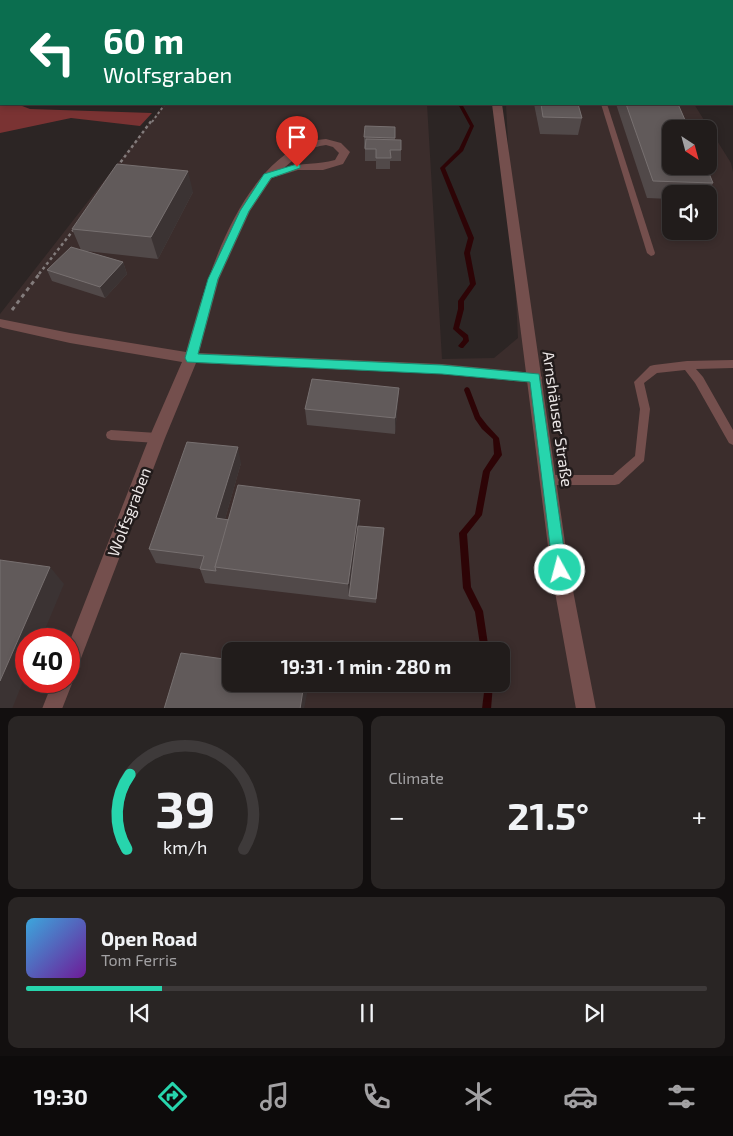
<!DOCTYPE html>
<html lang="en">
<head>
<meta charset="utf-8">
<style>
  body { margin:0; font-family:"Exo 2",sans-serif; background:#292524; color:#f1f3f6; height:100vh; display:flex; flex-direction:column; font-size:19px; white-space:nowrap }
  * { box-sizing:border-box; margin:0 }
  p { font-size:16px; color:#a2a1a3 }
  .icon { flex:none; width:28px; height:28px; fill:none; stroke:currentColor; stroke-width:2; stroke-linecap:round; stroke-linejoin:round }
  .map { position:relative; height:708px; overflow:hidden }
  .side { display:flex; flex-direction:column; gap:8px; padding:8px; background:#120f0f; flex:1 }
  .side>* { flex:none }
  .banner { position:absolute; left:0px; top:0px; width:734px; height:105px; box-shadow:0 2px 8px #0003,0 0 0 1px #3e3a3a; background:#0b6e4f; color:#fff; overflow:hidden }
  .needle { width:32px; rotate:144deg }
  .tools { position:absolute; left:662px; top:120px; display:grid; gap:10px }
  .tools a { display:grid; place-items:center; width:55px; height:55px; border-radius:10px; background:#211c1b; box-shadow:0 2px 8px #0003,0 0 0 1px #3e3a3a; font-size:25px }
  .speed { position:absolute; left:15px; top:628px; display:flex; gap:10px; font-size:25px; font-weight:700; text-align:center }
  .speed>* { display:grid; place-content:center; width:65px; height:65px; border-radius:50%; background:#211c1b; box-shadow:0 2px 8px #0003,0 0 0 1px #3e3a3a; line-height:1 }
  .speed .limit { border:8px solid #d22; background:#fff; color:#111 }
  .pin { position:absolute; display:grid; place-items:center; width:42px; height:42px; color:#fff; margin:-51px -21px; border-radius:50% 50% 50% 0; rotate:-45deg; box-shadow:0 0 5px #0007 }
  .pin .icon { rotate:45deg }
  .me { position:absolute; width:55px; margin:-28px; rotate:353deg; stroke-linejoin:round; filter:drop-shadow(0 0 4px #0008) }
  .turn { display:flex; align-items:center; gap:18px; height:105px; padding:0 20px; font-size:22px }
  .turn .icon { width:65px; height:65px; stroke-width:2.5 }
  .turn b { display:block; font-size:35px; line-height:42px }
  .big { font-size:38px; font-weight:700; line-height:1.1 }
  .side .tile { flex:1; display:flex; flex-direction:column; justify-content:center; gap:8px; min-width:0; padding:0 18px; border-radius:10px; background:#292524 }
  .side .dial { align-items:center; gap:0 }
  .dial svg { height:130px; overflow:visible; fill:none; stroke:#3e3a3a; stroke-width:7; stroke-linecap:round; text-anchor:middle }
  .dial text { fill:#f1f3f6; stroke:none }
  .song { display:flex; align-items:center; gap:15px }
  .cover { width:60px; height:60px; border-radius:8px; background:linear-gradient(135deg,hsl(200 70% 55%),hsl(280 70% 35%)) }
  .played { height:5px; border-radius:2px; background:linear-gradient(90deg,#27d5ad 20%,#3e3a3a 20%) }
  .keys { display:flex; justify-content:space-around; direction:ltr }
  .heat { display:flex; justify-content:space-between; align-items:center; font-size:28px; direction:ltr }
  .side .tiles { flex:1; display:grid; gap:8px; grid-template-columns:1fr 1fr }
  .tile:last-child { grid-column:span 2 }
  .trip { position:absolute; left:222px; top:642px; width:288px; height:50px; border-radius:10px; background:#211c1b; box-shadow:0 2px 8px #0003,0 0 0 1px #3e3a3a; font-weight:700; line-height:50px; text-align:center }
  .tabs { display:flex; height:80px; justify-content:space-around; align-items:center; background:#0d0b0b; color:#a2a1a3 }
  .tabs .icon { width:35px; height:35px }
  .tabs .active { color:#27d5ad }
  .tabs b { font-size:22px; color:#f1f3f6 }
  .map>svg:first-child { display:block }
  .built { fill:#3b2d2c; fill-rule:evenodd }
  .green { fill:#7a3333 }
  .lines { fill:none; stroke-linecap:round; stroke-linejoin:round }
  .stream { fill:#2d0406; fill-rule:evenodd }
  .path-far2 { stroke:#837c7c; stroke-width:2; stroke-dasharray:2.5 2.5; stroke-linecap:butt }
  .path-far1 { stroke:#837c7c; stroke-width:2.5; stroke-dasharray:3 3; stroke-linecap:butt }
  .path { stroke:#837c7c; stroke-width:3; stroke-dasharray:4 4; stroke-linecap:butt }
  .service { fill:#744f4d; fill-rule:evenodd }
  .minor { fill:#744f4d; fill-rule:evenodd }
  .tertiary { fill:#744f4d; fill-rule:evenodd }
  .wall { fill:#514949 }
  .shaded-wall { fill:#3b3333 }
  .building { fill:#615a5a; stroke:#777070 }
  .route { fill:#27d5ad; stroke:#198a70 }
  .labels { text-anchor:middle; stroke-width:5; stroke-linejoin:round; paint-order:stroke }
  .street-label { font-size:16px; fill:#ebe6e6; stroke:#221b1b }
</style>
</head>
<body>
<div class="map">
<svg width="733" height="709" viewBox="0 0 733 709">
  <rect width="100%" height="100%" fill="#2c2524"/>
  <!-- built -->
  <path class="built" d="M164,104H427L442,359L494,358L518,338L506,104H694L731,163L733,172V708H0V314ZM671,129H709V166H671ZM671,194H709V231H671ZM26,639H69V681H26ZM231,651H501V684H231Z"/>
  <!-- green -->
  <path class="green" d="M0,98L1,104H17L30,109L152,113L140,126L71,118L0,133Z"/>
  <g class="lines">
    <!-- stream -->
    <g class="stream">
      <rect x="377" y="0" width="4" height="1"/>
      <path d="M458,104H462L474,126L463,151L445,168L474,238L470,253L476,284L464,301V309L459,328L468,335L469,341L463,348H461L458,346L463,340V338L453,329L458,309V301L470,284L464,253L468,238L440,168L459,149L470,126Z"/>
      <path d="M467,387L469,388L470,390L480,416L487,425L499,438L502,455L490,472L482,515L467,534L471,587L483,611L489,651H481L475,612L463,588L459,533L475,514L483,471L494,454L493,439L482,429L475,419L464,390L465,388Z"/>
      <path d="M485,684H493L491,709H482Z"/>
    </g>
    <!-- path-far2 -->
    <path class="path-far2" d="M152,122L165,104"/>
    <!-- path-far1 -->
    <g class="path-far1">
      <path d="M117,167L152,120"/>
      <path d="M39,274L75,228"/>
    </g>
    <!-- path -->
    <path class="path" d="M12,310L40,273"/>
    <!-- service -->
    <g class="service">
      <path d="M601,104H607L655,253L654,255L651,256L647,253Z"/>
      <path d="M733,360V368L696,369L703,377L733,430V445L729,443L695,383L685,370L657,373L644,383L650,409L644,461L619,484L615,485H549L545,484L543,480L545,476L549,475H613L635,456L640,409L634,382L650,366L654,365L687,361Z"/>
      <path d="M111,430L157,433L161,435L163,438L161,441L157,443L111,440L107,438L106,435L107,432Z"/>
    </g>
    <!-- minor -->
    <path class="minor" d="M326,139L341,143L350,152L343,164L323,170H298L272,178L250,211L219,279L199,353L442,364L535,373L540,374L542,378L540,382L535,383L442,374L196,363L165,438L78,666L76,673L70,675L73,681L62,709H42L53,681H69V643L149,438L182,362L70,343L3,328L0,327V319L70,333L186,352C205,284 236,172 307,142C313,140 320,140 326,139ZM326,145L333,147L339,153L335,160C318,165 301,162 284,168C297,156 309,147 326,145Z"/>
    <!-- tertiary -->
    <g class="tertiary">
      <rect x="474" y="0" width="8" height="1"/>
      <path d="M492,104H502L569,570L596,709H576L551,570Z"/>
    </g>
  </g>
  <!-- wall -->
  <g class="wall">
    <path d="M534,104H578L582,118L578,135L540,134Z"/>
    <path d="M616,104H678L713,183L708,194H671V199L647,198Z"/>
    <path d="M395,127V140L401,150V161H390V169H376V161H365V148H364V137Z"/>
    <path d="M193,192L158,259L86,251L123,262L127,274L105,298L52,281L47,270L81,250L72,229Z"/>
    <path d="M399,388L395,434L307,425L305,409Z"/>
    <path d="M241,463L225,519H360L359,526L384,528L376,603L205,583L200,569L156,563L149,549Z"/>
  </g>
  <!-- shaded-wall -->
  <g class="shaded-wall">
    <path d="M188,171L193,192L158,259L151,237Z"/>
    <path d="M123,262L127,274L105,298L100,287Z"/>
    <path d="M399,388L398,404L395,434V418Z"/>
    <path d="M238,447L241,463L221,533L216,518Z"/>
    <path d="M360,500V519L349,596L348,584Z"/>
    <path d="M50,567L64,584L41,639H26V674L12,709H0V681Z"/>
    <path d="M304,684H309L304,709H300Z"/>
  </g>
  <!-- building -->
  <g class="building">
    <path d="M541,104H578L582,118L543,117Z"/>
    <path d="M626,104H678L689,129H671V166H706L713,183L653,181Z"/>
    <path d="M365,126L395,127V138L364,137Z"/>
    <path d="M366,139L401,140V150H390L391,158H376V149H365Z"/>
    <path d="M117,164L188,171L151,237L72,229Z"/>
    <path d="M71,247L123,262L100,287L47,270Z"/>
    <path d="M312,379L399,388L395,418L305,409Z"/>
    <path d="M187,442L238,447L216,518L229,520L215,567L216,571L200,569L204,556L149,549Z"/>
    <path d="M238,485L360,500L348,584L215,567Z"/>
    <path d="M358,526L384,528L376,599L349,596Z"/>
    <path d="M0,560L50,567L0,681Z"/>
    <path d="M181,653L231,660V684H304L300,709H164Z"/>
  </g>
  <!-- route -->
  <path class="route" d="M297,164L300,165V168L271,178L249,211L218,279L198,354L442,365L539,374L567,570L565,575L560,577L555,575L553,570L530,382L442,374L187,362L185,358L208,279L240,211L264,174Z"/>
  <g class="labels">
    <!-- street labels -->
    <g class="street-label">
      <text transform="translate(558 419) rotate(82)" y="6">Arnshäuser Straße</text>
      <text transform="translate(129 512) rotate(-69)" y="6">Wolfsgraben</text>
    </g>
  </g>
</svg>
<div class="tools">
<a><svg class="needle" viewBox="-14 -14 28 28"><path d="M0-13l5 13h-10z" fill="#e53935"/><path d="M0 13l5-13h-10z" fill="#a2a1a3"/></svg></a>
<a><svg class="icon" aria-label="sound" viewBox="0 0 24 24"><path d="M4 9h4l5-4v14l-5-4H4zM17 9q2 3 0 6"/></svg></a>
</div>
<div class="speed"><div class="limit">40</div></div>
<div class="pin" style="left:297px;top:167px;background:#d93025"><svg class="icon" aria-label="arrive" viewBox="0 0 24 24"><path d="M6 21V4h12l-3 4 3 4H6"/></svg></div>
<svg class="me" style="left:560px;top:570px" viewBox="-20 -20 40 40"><circle r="17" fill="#27d5ad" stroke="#fff" stroke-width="3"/><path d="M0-11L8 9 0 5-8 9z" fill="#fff"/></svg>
<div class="trip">19:31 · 1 min · 280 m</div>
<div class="banner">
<div class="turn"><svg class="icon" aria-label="left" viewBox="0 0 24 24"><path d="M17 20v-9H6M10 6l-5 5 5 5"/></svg><div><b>60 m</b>Wolfsgraben</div></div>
</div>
</div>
<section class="side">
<div class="tiles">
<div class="tile dial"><svg viewBox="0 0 100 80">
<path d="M14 69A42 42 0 1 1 86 69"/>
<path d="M14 69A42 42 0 0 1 16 23" stroke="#27d5ad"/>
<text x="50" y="56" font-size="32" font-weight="700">39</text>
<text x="50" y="72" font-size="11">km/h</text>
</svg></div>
<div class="tile"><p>Climate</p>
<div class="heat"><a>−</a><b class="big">21.5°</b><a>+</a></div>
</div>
<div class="tile">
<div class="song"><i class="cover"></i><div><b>Open Road</b><p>Tom Ferris</p></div></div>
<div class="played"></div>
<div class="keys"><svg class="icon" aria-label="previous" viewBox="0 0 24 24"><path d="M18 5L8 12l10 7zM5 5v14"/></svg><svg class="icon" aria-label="pause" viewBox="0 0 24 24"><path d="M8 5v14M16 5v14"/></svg><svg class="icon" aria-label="next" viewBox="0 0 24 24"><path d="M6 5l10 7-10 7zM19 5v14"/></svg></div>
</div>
</div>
</section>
<nav class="tabs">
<b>19:30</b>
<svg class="icon active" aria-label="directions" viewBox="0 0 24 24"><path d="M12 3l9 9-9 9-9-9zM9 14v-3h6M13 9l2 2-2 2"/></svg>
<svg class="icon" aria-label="music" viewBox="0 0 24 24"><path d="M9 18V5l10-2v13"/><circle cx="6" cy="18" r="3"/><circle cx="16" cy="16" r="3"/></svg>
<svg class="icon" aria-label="phone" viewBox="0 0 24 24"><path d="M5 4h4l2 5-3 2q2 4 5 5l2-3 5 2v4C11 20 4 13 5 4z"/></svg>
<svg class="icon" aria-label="climate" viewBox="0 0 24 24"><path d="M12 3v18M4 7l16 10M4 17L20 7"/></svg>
<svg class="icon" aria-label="car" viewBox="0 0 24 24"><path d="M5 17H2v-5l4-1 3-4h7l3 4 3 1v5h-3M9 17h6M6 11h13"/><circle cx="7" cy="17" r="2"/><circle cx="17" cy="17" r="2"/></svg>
<svg class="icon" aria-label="filters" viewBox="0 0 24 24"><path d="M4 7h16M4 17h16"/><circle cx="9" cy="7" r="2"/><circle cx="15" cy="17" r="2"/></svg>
</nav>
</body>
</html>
